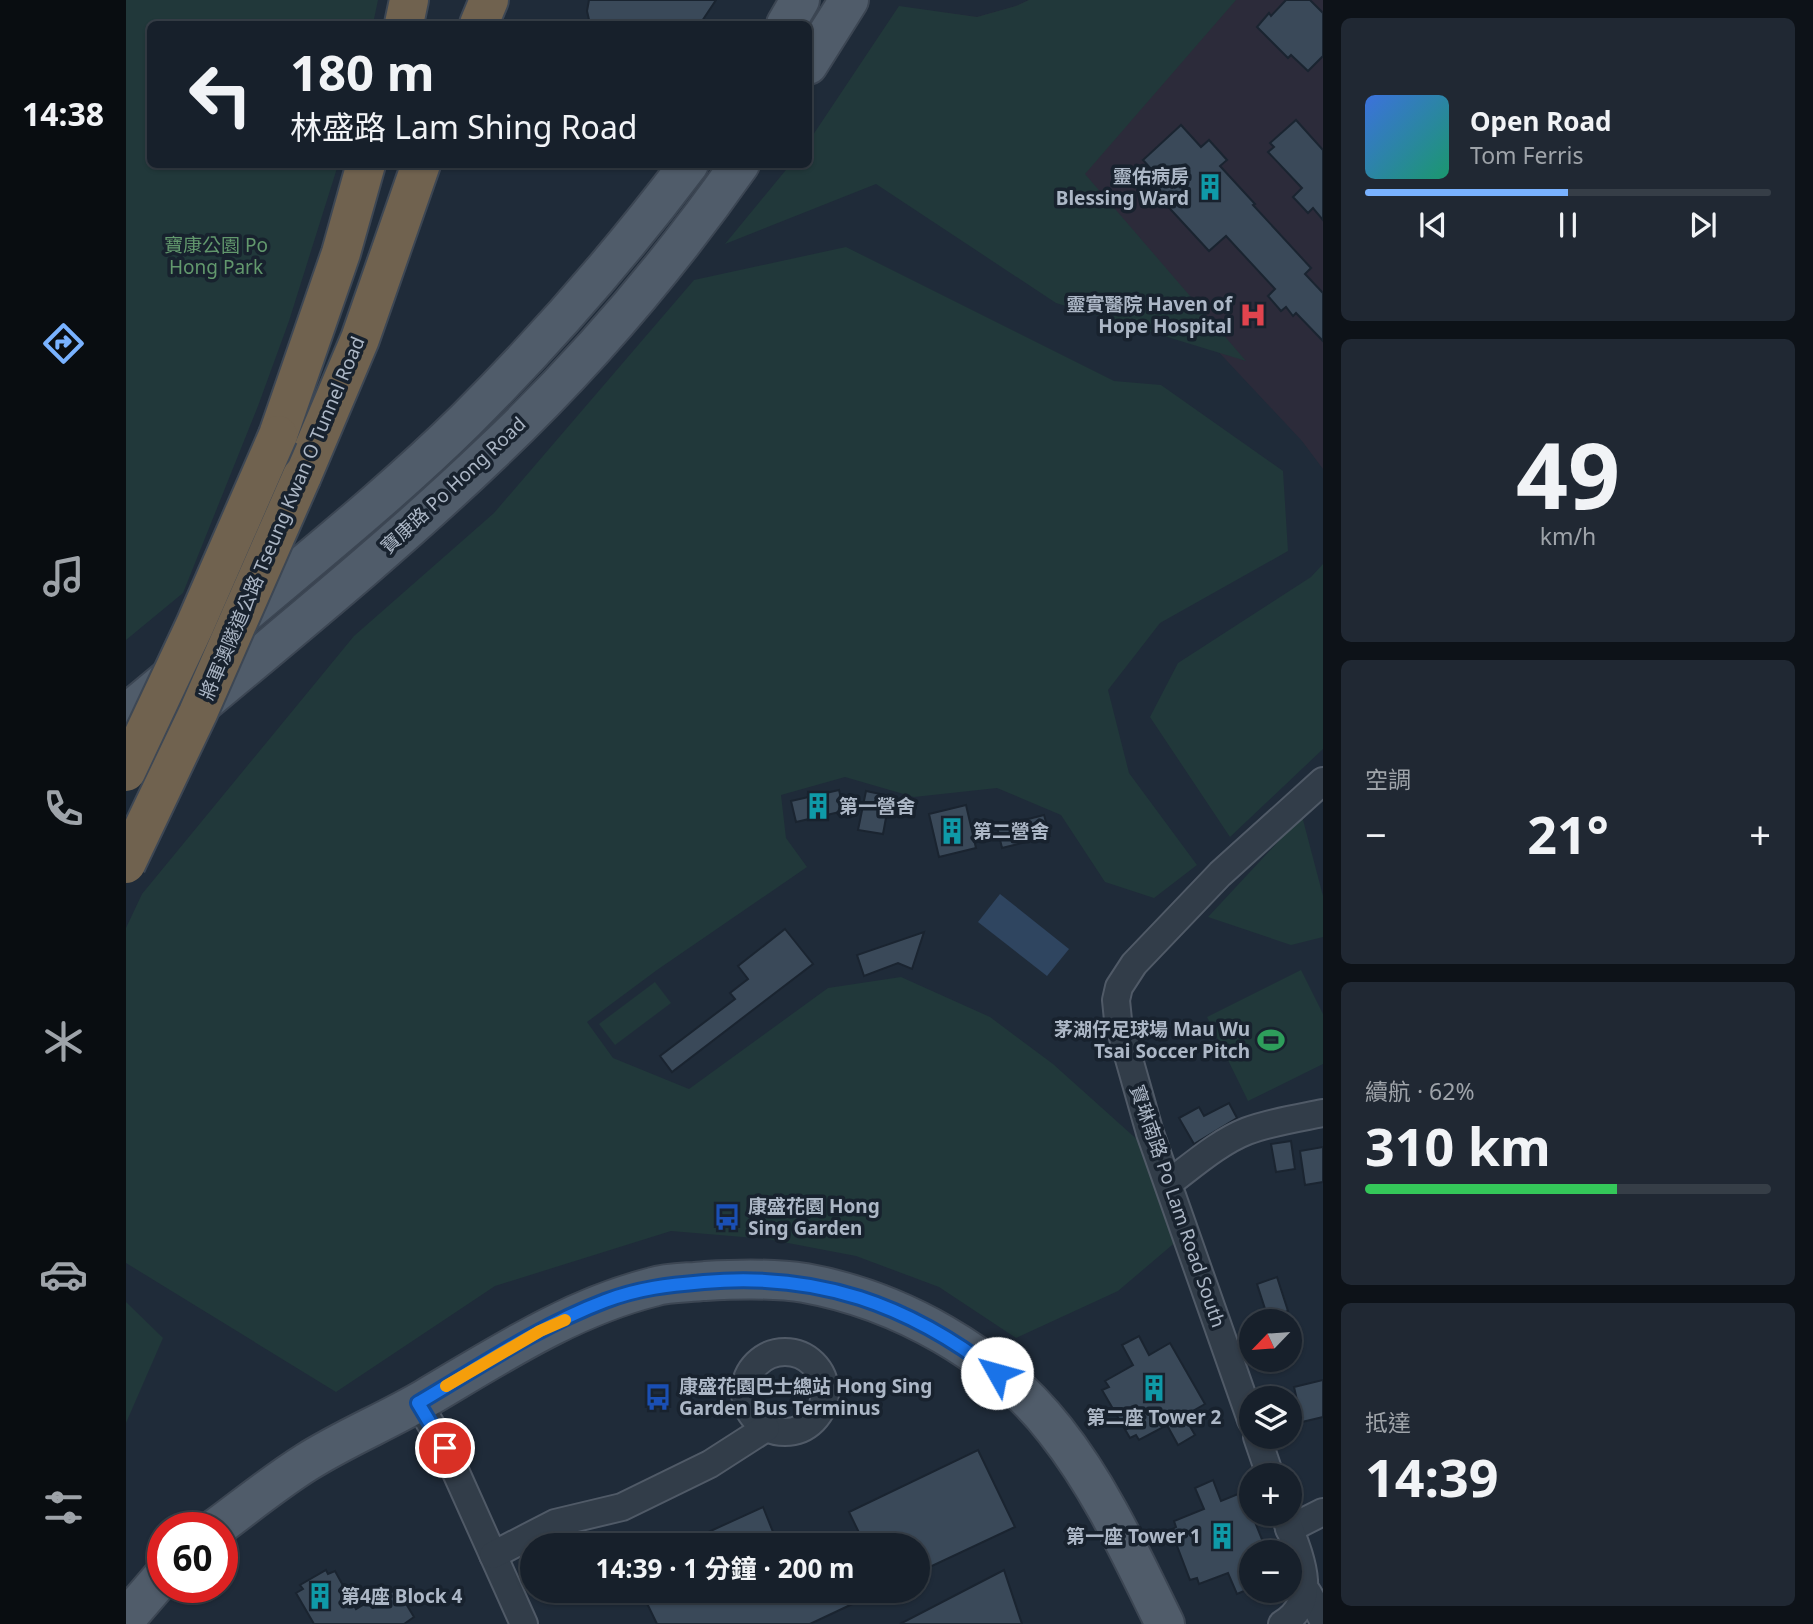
<!DOCTYPE html>
<html lang="zh-TW">
<head>
<meta charset="utf-8">
<style>
  body { margin:0; font-family:"Noto Sans","Noto Sans TC",sans-serif; background:#202833; color:#f1f3f6; height:100vh; display:flex; flex-direction:column; font-size:26px; white-space:nowrap }
  * { box-sizing:border-box; margin:0 }
  p { font-size:23px; color:#9ea3a9 }
  .icon { flex:none; width:38px; height:38px; fill:none; stroke:currentColor; stroke-width:2; stroke-linecap:round; stroke-linejoin:round }
  .map { position:relative; flex:1; overflow:hidden }
  .sheet { display:flex; flex-direction:column; gap:18px; padding:18px; background:#0d1218; width:490px }
  .sheet>* { flex:none }
  .hud { position:absolute; left:21px; top:21px; width:665px; height:147px; border-radius:10px; box-shadow:0 2px 5px #0004,0 0 0 2px #363e47; background:#17202b; color:#f1f3f6; overflow:hidden }
  .needle { width:46px; rotate:245deg }
  .tools { position:absolute; left:1113px; top:1309px; display:grid; gap:14px }
  .tools a { display:grid; place-items:center; width:63px; height:63px; border-radius:50%; background:#17202b; box-shadow:0 2px 5px #0004,0 0 0 2px #363e47; font-size:35px }
  .speed { position:absolute; left:21px; top:1512px; display:flex; gap:14px; font-size:35px; font-weight:700; text-align:center }
  .speed>* { display:grid; place-content:center; width:91px; height:91px; border-radius:50%; background:#17202b; box-shadow:0 2px 5px #0004,0 0 0 2px #363e47; line-height:1 }
  .speed .limit { border:10px solid #d22; background:#fff; color:#111 }
  .pin { position:absolute; display:grid; place-items:center; width:60px; height:60px; color:#fff; margin:-30px; border:4px solid #fff; border-radius:50%; box-shadow:0 2px 7px #0007 }
  .me { position:absolute; width:77px; margin:-38px; rotate:308deg; stroke-linejoin:round; filter:drop-shadow(0 0 5px #0008) }
  .turn { display:flex; align-items:center; gap:24px; height:147px; padding:0 28px; font-size:32px }
  .turn .icon { width:91px; height:91px; stroke-width:2.5 }
  .turn b { display:block; font-size:49px; line-height:60px }
  .big { font-size:52px; font-weight:700; line-height:1.1 }
  .sheet .card { flex:1; display:flex; flex-direction:column; justify-content:center; gap:10px; min-width:0; padding:0 24px; border-radius:10px; background:#202833 }
  .sheet .dial { align-items:center; gap:0 }
  .dial b { font-size:91px; line-height:1 }
  .song { display:flex; align-items:center; gap:21px }
  .cover { width:84px; height:84px; border-radius:10px; background:linear-gradient(135deg,hsl(220 70% 55%),hsl(160 70% 35%)) }
  .played { height:7px; border-radius:4px; background:linear-gradient(90deg,#79b2ff 50%,#363e47 50%) }
  .keys { display:flex; justify-content:space-around; direction:ltr }
  .heat { display:flex; justify-content:space-between; align-items:center; font-size:38px; direction:ltr }
  .charge { height:10px; border-radius:5px; background:linear-gradient(90deg,#34c759 62%,#363e47 0) }
  .trip { position:absolute; left:394px; top:1533px; width:410px; height:70px; border-radius:35px; background:#17202b; box-shadow:0 2px 5px #0004,0 0 0 2px #363e47; font-weight:700; line-height:70px; text-align:center }
  main { display:flex; flex:1; min-height:0 }
  .menu { display:flex; flex-direction:column; width:126px; justify-content:space-around; align-items:center; background:#090d11; color:#9ea3a9 }
  .menu .icon { width:49px; height:49px }
  .menu .active { color:#79b2ff }
  .menu b { font-size:32px; color:#f1f3f6 }
  .map>svg:first-child { display:block }
  .medical { fill:#2c2b3a }
  .green { fill:#21383a }
  .water { fill:#2f4560 }
  .building { fill:#3a4959; stroke:#1a2430; stroke-width:2 }
  .lines { fill:none; stroke-linecap:round; stroke-linejoin:round }
  .street-casing { stroke:#505a67; stroke-width:30 }
  .primary-casing { stroke:#3c4653; stroke-width:42 }
  .highway-casing { stroke:#3d4754; stroke-width:42 }
  .street { stroke:#323d49; stroke-width:26 }
  .primary { stroke:#505c6a; stroke-width:38 }
  .highway { stroke:#70624f; stroke-width:38 }
  .highway-bridge-casing { stroke:#3d4754; stroke-width:42; stroke-linecap:butt }
  .highway-bridge { stroke:#70624f; stroke-width:38 }
  .route-casing { stroke:#114b97; stroke-width:18 }
  .route { stroke:#1a73e8; stroke-width:12 }
  .slow { stroke:#f59e0b; stroke-width:12 }
  .labels { text-anchor:middle; stroke-width:7; stroke-linejoin:round; paint-order:stroke }
  .poi-label { font-size:19px; font-weight:bold; fill:#acb7c6; stroke:#18222e; text-anchor:start }
  .park-label { font-size:19px; fill:#62986d; stroke:#18222e }
  .street-label { font-size:19px; fill:#acb7c6; stroke:#18222e }
</style>
</head>
<body>
<main>
<nav class="menu">
<b>14:38</b>
<svg class="icon active" aria-label="directions" viewBox="0 0 24 24"><path d="M12 3l9 9-9 9-9-9zM9 14v-3h6M13 9l2 2-2 2"/></svg>
<svg class="icon" aria-label="music" viewBox="0 0 24 24"><path d="M9 18V5l10-2v13"/><circle cx="6" cy="18" r="3"/><circle cx="16" cy="16" r="3"/></svg>
<svg class="icon" aria-label="phone" viewBox="0 0 24 24"><path d="M5 4h4l2 5-3 2q2 4 5 5l2-3 5 2v4C11 20 4 13 5 4z"/></svg>
<svg class="icon" aria-label="climate" viewBox="0 0 24 24"><path d="M12 3v18M4 7l16 10M4 17L20 7"/></svg>
<svg class="icon" aria-label="car" viewBox="0 0 24 24"><path d="M5 17H2v-5l4-1 3-4h7l3 4 3 1v5h-3M9 17h6M6 11h13"/><circle cx="7" cy="17" r="2"/><circle cx="17" cy="17" r="2"/></svg>
<svg class="icon" aria-label="filters" viewBox="0 0 24 24"><path d="M4 7h16M4 17h16"/><circle cx="9" cy="7" r="2"/><circle cx="15" cy="17" r="2"/></svg>
</nav>
<div class="map">
<svg width="1197" height="1624" viewBox="0 0 1197 1624">
  <rect width="100%" height="100%" fill="#1f2b39"/>
  <!-- medical -->
  <path class="medical" d="M903,0H1197V469L1176,441L939,188L813,12L851,17L890,6Z"/>
  <!-- green -->
  <g class="green">
    <path d="M0,0H252L247,24H24V164L212,165L163,321L132,406L57,593L0,640Z"/>
    <path d="M903,0H1110L959,174L1120,361L930,303L750,184L599,244L664,165L682,164L683,141L773,6L851,17L890,6Z"/>
    <path d="M720,247L988,381L1035,385L1157,471L1162,551L1034,623L982,690L1003,773L1071,865L1028,898L979,882L935,815L871,788L788,797L719,777L655,795L660,838L681,867L531,970L461,1022L487,1058L563,1089L702,988L775,977L864,1017L927,1064L1015,1143L1052,1240L992,1291L890,1338L813,1287L730,1256L641,1239L545,1231L369,1286L210,1392L0,1263V928L16,894L228,636L368,513L568,280Z"/>
    <path d="M1197,564V749L1104,837L1024,717L1052,663L1185,577Z"/>
    <path d="M1176,816L1197,896V937L1165,945L1082,917Z"/>
    <path d="M1175,970L1197,1014V1064L1122,1101L1081,1017Z"/>
    <path d="M529,982L545,1003L489,1045L473,1024Z"/>
    <path d="M0,1302L37,1338L0,1423Z"/>
  </g>
  <!-- water -->
  <path class="water" d="M874,894L943,949L921,976L852,922Z"/>
  <!-- building -->
  <g class="building">
    <path d="M463,0H590L574,24H464L461,11Z"/>
    <path d="M1160,0H1184L1197,13V56L1182,71L1165,55L1162,58L1131,27L1143,13L1145,16Z"/>
    <path d="M1170,120L1197,150V220L1187,208L1182,213L1167,197L1176,188L1142,152L1148,147L1144,143Z"/>
    <path d="M1055,125L1075,147L1083,140L1101,160L1094,166L1129,204L1127,205L1185,268L1179,274L1197,293V341L1170,313L1167,316L1160,307L1155,311L1142,296L1149,289L1100,236L1083,251L1024,187L1034,179L1017,160Z"/>
    <path d="M713,790L718,811L670,822L665,801Z"/>
    <path d="M740,791L764,796L757,834L732,830Z"/>
    <path d="M840,805L850,848L813,857L803,814Z"/>
    <path d="M918,815L924,836L876,848L871,827Z"/>
    <path d="M659,929L687,964L546,1072L534,1056L609,999L604,993L622,979L612,966Z"/>
    <path d="M798,932L786,969L772,963L738,976L731,955Z"/>
    <path d="M1103,1103L1111,1118L1068,1144L1053,1118L1073,1107L1078,1116Z"/>
    <path d="M1165,1141L1169,1169L1150,1172L1145,1144Z"/>
    <path d="M1197,1147V1182L1179,1185L1174,1151Z"/>
    <path d="M1151,1277L1162,1311L1142,1318L1131,1284Z"/>
    <path d="M1013,1336L1023,1355L1044,1343L1079,1404L1058,1416L1069,1435L1052,1445L1041,1425L1013,1440L1010,1435L1004,1438L976,1390L983,1387L979,1381L1007,1365L996,1345Z"/>
    <path d="M1197,1380V1417L1176,1422L1168,1387Z"/>
    <path d="M852,1450L889,1527L791,1573V1545H739L723,1512Z"/>
    <path d="M1087,1480L1095,1501L1117,1492L1141,1552H1125V1588L1111,1594L1102,1573L1073,1584L1071,1578L1064,1580L1045,1530L1050,1527L1048,1521L1078,1509L1069,1488Z"/>
    <path d="M637,1507L649,1537L633,1545H554Z"/>
    <path d="M200,1570L202,1574L209,1571L230,1609L265,1588L269,1595L273,1592L288,1617L278,1624H188L170,1593L177,1589L174,1585Z"/>
    <path d="M878,1570L896,1624H774Z"/>
    <path d="M515,1591H754L684,1624H531Z"/>
  </g>
  <g class="lines">
    <defs>
      <g id="street">
        <path d="M1043,1183C1067,1165 1093,1142 1121,1131C1145,1122 1172,1118 1197,1113"/>
        <circle cx="659" cy="1392" r="40"/>
        <path d="M292,1403L319,1448L398,1624"/>
        <path d="M1125,1420L1024,1133L992,1020L990,1000L993,987L1008,964L1094,874L1197,781"/>
        <path d="M1131,1437L1144,1475"/>
        <path d="M1163,1529L1197,1512"/>
        <path d="M367,1555L429,1523L496,1507L584,1464L640,1428"/>
        <path d="M1182,1593L1197,1620"/>
        <path d="M1156,1624C1197,1600 1171,1550 1158,1514"/>
      </g>
      <g id="primary">
        <path d="M660,24L674,0"/>
        <path d="M682,65L723,0"/>
        <path d="M109,622C187,556 267,492 340,420C420,340 495,254 563,164"/>
        <path d="M0,714L49,673"/>
        <path d="M0,768C122,664 249,564 365,453C457,366 541,268 614,164"/>
        <path d="M90,1528C120,1506 149,1482 181,1462C219,1438 261,1421 300,1398C373,1355 444,1308 527,1287C543,1282 562,1283 579,1281C612,1279 647,1278 679,1283C773,1300 870,1354 929,1430C975,1488 1006,1557 1039,1624"/>
        <path d="M0,1619L37,1576"/>
      </g>
      <g id="highway">
        <path d="M278,24L283,0"/>
        <path d="M353,24L363,0"/>
        <path d="M152,435L215,253L240,164"/>
        <path d="M176,476L234,339L295,164"/>
      </g>
    </defs>
    <!-- street casing -->
    <use href="#street" class="street-casing"/>
    <!-- primary casing -->
    <use href="#primary" class="primary-casing"/>
    <!-- highway casing -->
    <use href="#highway" class="highway-casing"/>
    <!-- street -->
    <use href="#street" class="street"/>
    <!-- primary -->
    <use href="#primary" class="primary"/>
    <!-- highway -->
    <use href="#highway" class="highway"/>
    <defs>
      <g id="highway-bridge">
        <path d="M0,772L69,625L152,435"/>
        <path d="M0,864L72,713L176,476"/>
      </g>
    </defs>
    <!-- highway-bridge casing -->
    <use href="#highway-bridge" class="highway-bridge-casing"/>
    <!-- highway-bridge -->
    <use href="#highway-bridge" class="highway-bridge"/>
  </g>
  <g class="lines">
    <defs>
      <path id="route" d="M319,1448L292,1403C353,1367 413,1326 479,1301C513,1288 543,1285 578,1282C691,1272 782,1304 871,1373"/>
    </defs>
    <!-- route casing -->
    <use href="#route" class="route-casing"/>
    <!-- route -->
    <use href="#route" class="route"/>
    <!-- slow -->
    <path class="slow" d="M320,1386L414,1331L439,1320"/>
  </g>
  <!-- icons -->
  <defs>
    <symbol id="building-bare" viewBox="-9 -9 18 18"><path d="M-4-6H4V6H1V3H-1V6H-4ZM-2.5-4.3h1.7v1.8h-1.7ZM.8-4.3h1.7v1.8H.8ZM-2.5-1h1.7V.8h-1.7ZM.8-1h1.7V.8H.8Z" fill="#0f9aa8" stroke="#18222e" stroke-width="2.5" paint-order="stroke"/></symbol>
    <symbol id="hospital-bare" viewBox="-9 -9 18 18"><path d="M-5-5h3v3.5h4V-5h3V5h-3V1.5h-4V5h-3Z" fill="#e0444e" stroke="#18222e" stroke-width="2.5" paint-order="stroke"/></symbol>
    <symbol id="stadium-bare" viewBox="-9 -9 18 18"><path d="M0-5a6.5 5 0 1 0 0 10a6.5 5 0 1 0 0-10ZM-3.5-1.8h7v3.6h-7Z" fill="#2e9e5b" stroke="#18222e" stroke-width="2.5" paint-order="stroke"/></symbol>
    <symbol id="bus-bare" viewBox="-9 -9 18 18"><path d="M-5-6H5V4H4V6H2V4H-2V6H-4V4H-5ZM-3.5-4V0h7V-4ZM-3.5 1.2v1.5H-2V1.2ZM2 1.2v1.5H3.5V1.2Z" fill="#1a4fb4" stroke="#18222e" stroke-width="2.5" paint-order="stroke"/></symbol>
  </defs>
  <g fill-rule="evenodd">
    <use href="#building-bare" x="1065" y="168" width="38" height="38"/>
    <use href="#hospital-bare" x="1108" y="296" width="38" height="38"/>
    <use href="#building-bare" x="673" y="787" width="38" height="38"/>
    <use href="#building-bare" x="807" y="812" width="38" height="38"/>
    <use href="#stadium-bare" x="1126" y="1021" width="38" height="38"/>
    <use href="#bus-bare" x="582" y="1198" width="38" height="38"/>
    <use href="#building-bare" x="1009" y="1369" width="38" height="38"/>
    <use href="#bus-bare" x="513" y="1378" width="38" height="38"/>
    <use href="#building-bare" x="1077" y="1517" width="38" height="38"/>
    <use href="#building-bare" x="175" y="1577" width="38" height="38"/>
  </g>
  <g class="labels">
    <!-- poi labels -->
    <g class="poi-label">
      <text x="1063" y="183" text-anchor="end">靈佑病房<tspan x="1063" dy="22">Blessing Ward</tspan></text>
      <text x="1106" y="311" text-anchor="end">靈實醫院 Haven of<tspan x="1106" dy="22">Hope Hospital</tspan></text>
      <text x="713" y="813">第一營舍</text>
      <text x="847" y="838">第二營舍</text>
      <text x="1124" y="1036" text-anchor="end">茅湖仔足球場 Mau Wu<tspan x="1124" dy="22">Tsai Soccer Pitch</tspan></text>
      <text x="622" y="1213">康盛花園 Hong<tspan x="622" dy="22">Sing Garden</tspan></text>
      <text x="553" y="1393">康盛花園巴士總站 Hong Sing<tspan x="553" dy="22">Garden Bus Terminus</tspan></text>
      <text x="1028" y="1424" text-anchor="middle">第二座 Tower 2</text>
      <text x="1075" y="1543" text-anchor="end">第一座 Tower 1</text>
      <text x="215" y="1603">第4座 Block 4</text>
    </g>
    <!-- park labels -->
    <g class="park-label">
      <text x="90" y="252">寶康公園 Po<tspan x="90" dy="22">Hong Park</tspan></text>
    </g>
    <!-- street labels -->
    <g class="street-label">
      <text transform="translate(327 485) rotate(-43)" y="7">寶康路 Po Hong Road</text>
      <text transform="translate(156 518) rotate(-67)" y="7">將軍澳隧道公路 Tseung Kwan O Tunnel Road</text>
      <text transform="translate(1052 1206) rotate(71)" y="7">寶琳南路 Po Lam Road South</text>
    </g>
  </g>
</svg>
<div class="tools">
<a><svg class="needle" viewBox="-14 -14 28 28"><path d="M0-13l5 13h-10z" fill="#e53935"/><path d="M0 13l5-13h-10z" fill="#9ea3a9"/></svg></a>
<a><svg class="icon" aria-label="layers" viewBox="0 0 24 24"><path d="M12 4l9 5-9 5-9-5zM3 14l9 5 9-5"/></svg></a>
<a>+</a>
<a>−</a>
</div>
<div class="speed"><div class="limit">60</div></div>
<div class="pin" style="left:319px;top:1448px;background:#d93025"><svg class="icon" aria-label="arrive" viewBox="0 0 24 24"><path d="M6 21V4h12l-3 4 3 4H6"/></svg></div>
<svg class="me" style="left:871px;top:1373px" viewBox="-20 -20 40 40"><circle r="19" fill="#fff"/><path d="M0-13L10 11 0 6-10 11z" fill="#1a73e8"/></svg>
<div class="trip">14:39 · 1 分鐘 · 200 m</div>
<div class="hud">
<div class="turn"><svg class="icon" aria-label="left" viewBox="0 0 24 24"><path d="M17 20v-9H6M10 6l-5 5 5 5"/></svg><div><b>180 m</b>林盛路 Lam Shing Road</div></div>
</div>
</div>
<section class="sheet">
<div class="card">
<div class="song"><i class="cover"></i><div><b>Open Road</b><p>Tom Ferris</p></div></div>
<div class="played"></div>
<div class="keys"><svg class="icon" aria-label="previous" viewBox="0 0 24 24"><path d="M18 5L8 12l10 7zM5 5v14"/></svg><svg class="icon" aria-label="pause" viewBox="0 0 24 24"><path d="M8 5v14M16 5v14"/></svg><svg class="icon" aria-label="next" viewBox="0 0 24 24"><path d="M6 5l10 7-10 7zM19 5v14"/></svg></div>
</div>
<div class="card dial"><b>49</b><p>km/h</p></div>
<div class="card"><p>空調</p>
<div class="heat"><a>−</a><b class="big">21°</b><a>+</a></div>
</div>
<div class="card"><p>續航 · 62%</p><b class="big">310 km</b><div class="charge"></div></div>
<div class="card"><p>抵達</p><b class="big">14:39</b></div>
</section>
</main>
</body>
</html>
